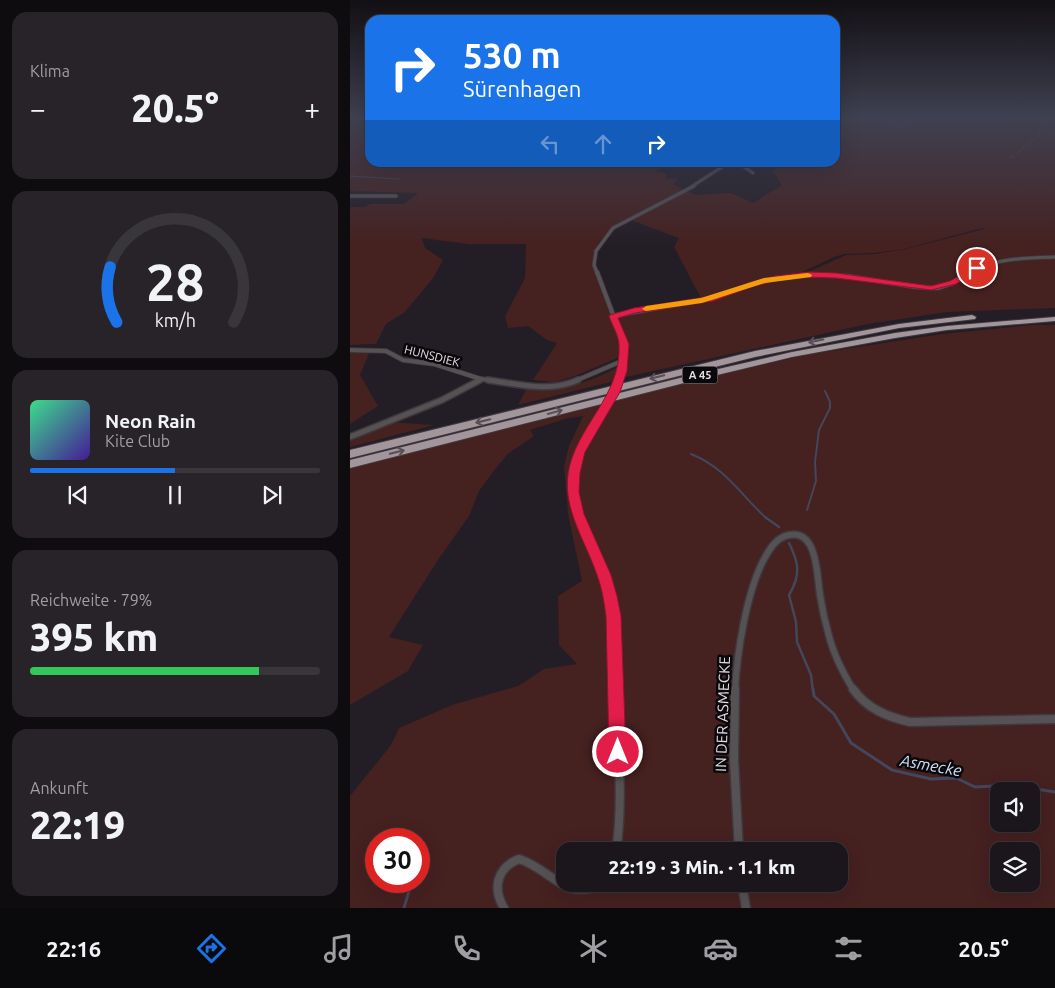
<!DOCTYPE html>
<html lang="de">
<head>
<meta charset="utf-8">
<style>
  body { margin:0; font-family:Ubuntu,sans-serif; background:#272329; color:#f1f3f6; height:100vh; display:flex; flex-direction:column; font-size:19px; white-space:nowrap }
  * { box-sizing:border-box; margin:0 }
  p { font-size:16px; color:#9f9fa3 }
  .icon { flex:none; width:28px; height:28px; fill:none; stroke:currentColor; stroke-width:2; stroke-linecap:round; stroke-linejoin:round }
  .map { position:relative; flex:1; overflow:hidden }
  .sheet { display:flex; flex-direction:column; gap:12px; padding:12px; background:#0e0c0f; width:350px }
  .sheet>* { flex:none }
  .guide { position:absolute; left:15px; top:15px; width:475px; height:152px; border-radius:15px; box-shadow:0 5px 20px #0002,0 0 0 1px #38353b; background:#1a73e8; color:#fff; overflow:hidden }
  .tools { position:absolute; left:640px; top:782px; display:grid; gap:10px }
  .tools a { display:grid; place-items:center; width:50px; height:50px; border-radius:10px; background:#1a161c; box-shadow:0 5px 20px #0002,0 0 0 1px #38353b; font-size:25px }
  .speed { position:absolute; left:15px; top:828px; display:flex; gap:10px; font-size:25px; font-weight:700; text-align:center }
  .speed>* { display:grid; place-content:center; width:65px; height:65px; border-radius:50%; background:#1a161c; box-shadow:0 5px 20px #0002,0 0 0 1px #38353b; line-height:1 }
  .speed .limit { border:8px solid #d22; background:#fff; color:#111 }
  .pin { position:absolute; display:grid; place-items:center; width:42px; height:42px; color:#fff; margin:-21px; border:2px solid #fff; border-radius:50%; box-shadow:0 1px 5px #0007 }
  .me { position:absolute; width:55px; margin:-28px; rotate:0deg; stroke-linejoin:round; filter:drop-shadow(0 0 4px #0008) }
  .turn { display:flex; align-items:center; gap:18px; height:105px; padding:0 15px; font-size:22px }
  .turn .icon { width:65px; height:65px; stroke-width:2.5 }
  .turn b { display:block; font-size:35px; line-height:42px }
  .lanes { display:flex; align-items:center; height:48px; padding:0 15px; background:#0003; justify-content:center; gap:25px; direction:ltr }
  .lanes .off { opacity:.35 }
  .big { font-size:38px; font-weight:800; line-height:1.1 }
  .sheet .widget { flex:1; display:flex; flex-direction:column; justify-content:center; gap:8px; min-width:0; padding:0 18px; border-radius:15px; background:#272329 }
  .sheet .dial { align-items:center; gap:0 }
  .dial svg { height:130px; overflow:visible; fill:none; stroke:#38353b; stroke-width:7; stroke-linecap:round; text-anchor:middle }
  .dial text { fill:#f1f3f6; stroke:none }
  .song { display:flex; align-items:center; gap:15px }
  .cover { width:60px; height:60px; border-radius:8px; background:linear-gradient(135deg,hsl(150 70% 55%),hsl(260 70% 35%)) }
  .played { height:5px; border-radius:2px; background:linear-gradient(90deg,#1a73e8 50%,#38353b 50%) }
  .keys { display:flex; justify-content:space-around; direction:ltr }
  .heat { display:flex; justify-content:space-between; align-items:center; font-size:28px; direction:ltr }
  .charge { height:8px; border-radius:4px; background:linear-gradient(90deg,#34c759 79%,#38353b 0) }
  .trip { position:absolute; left:206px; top:842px; width:292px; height:50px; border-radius:15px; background:#1a161c; box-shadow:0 5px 20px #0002,0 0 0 1px #38353b; font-weight:800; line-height:50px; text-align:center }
  .tab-bar { display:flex; height:80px; justify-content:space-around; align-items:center; background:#0a090b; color:#9f9fa3 }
  .tab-bar .icon { width:35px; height:35px }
  .tab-bar .on { color:#1a73e8 }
  .tab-bar b { font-size:22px; color:#f1f3f6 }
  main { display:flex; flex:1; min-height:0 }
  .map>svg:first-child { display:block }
  .green { fill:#452120; fill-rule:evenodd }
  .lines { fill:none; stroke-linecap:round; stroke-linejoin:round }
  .stream-far3 { stroke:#44465b; stroke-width:1 }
  .stream-far2 { stroke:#44465b; stroke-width:2 }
  .stream-far1 { stroke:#44465b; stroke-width:2.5 }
  .stream { stroke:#44465b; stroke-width:3 }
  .minor-far5-casing { stroke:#3e3840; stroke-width:4 }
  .minor-far4-casing { stroke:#3e3840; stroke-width:4.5 }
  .minor-far3-casing { stroke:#3e3840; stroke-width:5.5 }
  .minor-far2-casing { stroke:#3e3840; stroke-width:8 }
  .minor-far1-casing { stroke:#3e3840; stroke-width:9 }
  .minor-casing { stroke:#3e3840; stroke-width:11 }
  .motorway-casing { stroke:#3e3840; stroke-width:2 }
  .minor-far5 { stroke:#565153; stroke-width:2.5 }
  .minor-far4 { stroke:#565153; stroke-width:3 }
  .minor-far3 { stroke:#565153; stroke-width:4 }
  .minor-far2 { stroke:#565153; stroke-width:5 }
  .minor-far1 { stroke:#565153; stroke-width:6 }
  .minor { stroke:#565153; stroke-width:8 }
  .motorway { fill:#a3969b; fill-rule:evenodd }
  .minor-bridge-far1-casing { stroke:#3e3840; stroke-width:5.5; stroke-linecap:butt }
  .minor-bridge-casing { stroke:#3e3840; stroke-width:8; stroke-linecap:butt }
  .minor-bridge-far1 { stroke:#565153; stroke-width:4 }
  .minor-bridge { stroke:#565153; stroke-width:5 }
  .oneway { stroke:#574f54 }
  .route { fill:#e11d48; stroke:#92132f }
  .slow { fill:#f59e0b }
  .labels { text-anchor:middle; stroke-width:5; stroke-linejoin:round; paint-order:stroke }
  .shield { fill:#0b080c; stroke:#a29ea3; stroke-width:1 }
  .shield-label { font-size:11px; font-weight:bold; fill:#e2dee4 }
  .street-label { font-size:12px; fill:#e2dee4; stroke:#0b080c }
  .near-street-label { font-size:15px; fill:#e2dee4; stroke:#0b080c }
  .near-water-label { font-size:16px; font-style:italic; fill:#cee0f8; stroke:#0b080c }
</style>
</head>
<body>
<main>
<section class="sheet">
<div class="widget"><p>Klima</p>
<div class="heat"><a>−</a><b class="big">20.5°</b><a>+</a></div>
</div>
<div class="widget dial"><svg viewBox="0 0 100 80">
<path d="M14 69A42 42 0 1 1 86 69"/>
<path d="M14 69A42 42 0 0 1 10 35" stroke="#1a73e8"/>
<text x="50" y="56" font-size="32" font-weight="700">28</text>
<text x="50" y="72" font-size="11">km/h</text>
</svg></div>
<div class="widget">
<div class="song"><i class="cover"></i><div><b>Neon Rain</b><p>Kite Club</p></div></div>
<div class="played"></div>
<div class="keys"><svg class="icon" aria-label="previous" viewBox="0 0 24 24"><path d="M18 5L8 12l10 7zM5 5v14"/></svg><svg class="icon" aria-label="pause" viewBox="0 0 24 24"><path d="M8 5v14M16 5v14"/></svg><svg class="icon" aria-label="next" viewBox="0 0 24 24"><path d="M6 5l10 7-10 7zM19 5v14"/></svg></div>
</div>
<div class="widget"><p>Reichweite · 79%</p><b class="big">395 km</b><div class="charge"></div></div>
<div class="widget"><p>Ankunft</p><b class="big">22:19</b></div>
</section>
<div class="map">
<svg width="705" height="908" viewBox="0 0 705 908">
  <rect width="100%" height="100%" fill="#231d25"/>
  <!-- green -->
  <g class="green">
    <path d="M0,119H20V162L108,163L81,174L110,162L332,163L325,165L310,166L306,171L317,174L316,179H328L323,184L335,190L268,223C260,230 244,245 243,256C241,271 266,327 272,344V356L225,376L204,382L183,380L207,343L197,340L178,326L158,328L155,316L175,278L176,244H118L72,238L75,248L93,260L83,278L55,312L36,324L26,344L0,345V207H15L20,204H54L68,193L0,191Z"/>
    <path d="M485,119H705V308L597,312L518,324L276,377V343L266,318L284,311L353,301L415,281L449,276L496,255L525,254L555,249L635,229L632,228L554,249L525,253L494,254L484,257L446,275L413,280L352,300L324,247L329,238L278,219L337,191L346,195L381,193L403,203L432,185L422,170L427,169L422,163L485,162Z"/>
    <path d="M682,325H705V908H0V796L41,745L49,728L102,705L168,686L194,669L227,664L209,645L208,596L232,581L218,514L214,466L219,446L233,416L215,419L180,430L184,436L159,453L146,468L129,491L119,516L88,560L39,637L73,645L58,671L0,705V467L272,398L456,355L592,334ZM649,791H681V824H649ZM26,839H69V881H26ZM215,851H490V884H215ZM649,851H681V884H649Z"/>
    <path d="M0,351H20L10,375L28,406L0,424Z"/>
    <path d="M268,367L265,381L168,405L177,388C210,392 239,383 268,367Z"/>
    <path d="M39,422L84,425L0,447V441Z"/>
  </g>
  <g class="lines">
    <!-- stream-far3 -->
    <g class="stream-far3">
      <path d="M536,129L553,127L559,119"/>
      <path d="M689,136L694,119"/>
      <path d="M667,153L686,138"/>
      <path d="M659,158L664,156"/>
      <path d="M0,176L49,179"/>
    </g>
    <!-- stream-far2 -->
    <g class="stream-far2">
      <path d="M341,454C376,468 390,494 416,518"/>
      <path d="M457,510L466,481L465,462L469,430L480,408V402L475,391"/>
    </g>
    <!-- stream-far1 -->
    <g class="stream-far1">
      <path d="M415,517L429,527"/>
      <path d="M439,543C449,563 451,575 439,595L446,622L447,642L461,675L463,691"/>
    </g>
    <!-- stream -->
    <g class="stream">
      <path d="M463,689L464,696L484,714L501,743L542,770L581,779L606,778L625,787L661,785L705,792"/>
      <path d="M54,908L62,881"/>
    </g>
    <defs>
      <path id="minor-far5" d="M341,187L375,165L390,164L403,173"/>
      <g id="minor-far4">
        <path d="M0,196H46"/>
        <path d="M247,273L244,265L246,251L263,228L344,186"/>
        <path d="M619,273C643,258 677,258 705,257"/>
      </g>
      <g id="minor-far3">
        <path d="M247,272L274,344L272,371"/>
        <path d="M263,316L363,298L402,284L426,278L458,275L497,276L566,287L588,288L603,283L621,272"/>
        <path d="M0,350L36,351L53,360L84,364L131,379L147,381"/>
        <path d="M128,381L131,379"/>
        <path d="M225,381L272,361"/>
      </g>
      <g id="minor-far2">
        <path d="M138,380C168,384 199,393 228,380"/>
        <path d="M0,437L92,400L130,380"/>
        <path d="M230,518C212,477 232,447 252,413"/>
      </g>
      <g id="minor-far1">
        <path d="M229,517L254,575L264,615L266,691"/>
        <path d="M385,691C387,653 396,595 413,561C419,550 426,537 439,535C468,529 467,577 470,595C472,608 475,622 479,636C484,656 493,673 504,691"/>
      </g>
      <g id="minor">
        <path d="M266,689C267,740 274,802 266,851"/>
        <path d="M385,689L384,760L389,851"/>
        <path d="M503,689C517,709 538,717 560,722L705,719"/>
        <path d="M392,884L396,908"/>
        <path d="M154,908C142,888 147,868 169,859C201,869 215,902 250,884"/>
      </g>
      <g id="motorway">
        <path d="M622,315L626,317L625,319L549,328L405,357L0,458V450L405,351L549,324Z"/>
        <path d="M705,317V321L597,330L545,338L442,357L338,382L0,468V460L338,376L442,352L545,333L597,326Z"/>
      </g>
    </defs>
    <!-- minor-far5 casing -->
    <use href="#minor-far5" class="minor-far5-casing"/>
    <!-- minor-far4 casing -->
    <use href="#minor-far4" class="minor-far4-casing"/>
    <!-- minor-far3 casing -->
    <use href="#minor-far3" class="minor-far3-casing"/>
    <!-- minor-far2 casing -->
    <use href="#minor-far2" class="minor-far2-casing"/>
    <!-- minor-far1 casing -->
    <use href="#minor-far1" class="minor-far1-casing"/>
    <!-- minor casing -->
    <use href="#minor" class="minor-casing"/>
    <!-- motorway casing -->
    <use href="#motorway" class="motorway-casing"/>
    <!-- minor-far5 -->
    <use href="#minor-far5" class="minor-far5"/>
    <!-- minor-far4 -->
    <use href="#minor-far4" class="minor-far4"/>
    <!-- minor-far3 -->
    <use href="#minor-far3" class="minor-far3"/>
    <!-- minor-far2 -->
    <use href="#minor-far2" class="minor-far2"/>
    <!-- minor-far1 -->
    <use href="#minor-far1" class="minor-far1"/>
    <!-- minor -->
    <use href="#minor" class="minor"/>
    <!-- motorway -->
    <use href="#motorway" class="motorway"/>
    <defs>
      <path id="minor-bridge-far1" d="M268,381L272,371"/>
      <path id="minor-bridge" d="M252,413L265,391L269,380"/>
    </defs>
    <!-- minor-bridge-far1 casing -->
    <use href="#minor-bridge-far1" class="minor-bridge-far1-casing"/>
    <!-- minor-bridge casing -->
    <use href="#minor-bridge" class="minor-bridge-casing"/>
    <!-- minor-bridge-far1 -->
    <use href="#minor-bridge-far1" class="minor-bridge-far1"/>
    <!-- minor-bridge -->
    <use href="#minor-bridge" class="minor-bridge"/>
  </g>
  <!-- one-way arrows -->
  <defs><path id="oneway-shaft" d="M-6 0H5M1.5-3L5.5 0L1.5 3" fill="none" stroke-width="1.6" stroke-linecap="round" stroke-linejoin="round" transform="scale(1.25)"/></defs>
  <g class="oneway">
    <use href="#oneway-shaft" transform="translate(466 341) rotate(169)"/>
    <use href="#oneway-shaft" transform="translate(307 377) rotate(166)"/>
    <use href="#oneway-shaft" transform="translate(205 412) rotate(-15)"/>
    <use href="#oneway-shaft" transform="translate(133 421) rotate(166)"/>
    <use href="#oneway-shaft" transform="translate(47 452) rotate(-14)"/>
  </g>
  <!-- sky -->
  <linearGradient id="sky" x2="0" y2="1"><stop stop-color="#131014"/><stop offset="0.48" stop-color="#3f4051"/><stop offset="1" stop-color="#3f4051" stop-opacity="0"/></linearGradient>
  <rect width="705" height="246" fill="url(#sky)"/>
  <!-- route -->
  <path class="route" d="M627,266L631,268L630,270L606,284L581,290L486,278L458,277L426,281L404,286L363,301L285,313L268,318L279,344L277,371L270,392L235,452L230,473L229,492L234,514L261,575L267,596L271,616L276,752L274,758L268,760L262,758L259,752L256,616C254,602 252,588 247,575C236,542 213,510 218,474C225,427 272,396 269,345C269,336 262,325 259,316L260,315L284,308L362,296L399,283L426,276L458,272L486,273L581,286L600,281Z"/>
  <!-- slow -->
  <path class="slow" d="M458,273L462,275L461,277L415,283L352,303L296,311L292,309L296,306L351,298L414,278Z"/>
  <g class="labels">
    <!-- shield labels -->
    <rect class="shield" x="332.5" y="366.5" width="35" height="17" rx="4"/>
    <g class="shield-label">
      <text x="350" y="379">A 45</text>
    </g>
    <!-- street labels -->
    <g class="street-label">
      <text transform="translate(82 356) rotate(14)" y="4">HUNSDIEK</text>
    </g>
    <!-- near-street labels -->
    <g class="near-street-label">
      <text transform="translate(373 714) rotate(-88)" y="5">IN DER ASMECKE</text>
    </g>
    <!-- near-water labels -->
    <g class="near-water-label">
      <text transform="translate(581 765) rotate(10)" y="6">Asmecke</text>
    </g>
  </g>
</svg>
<div class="tools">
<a><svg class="icon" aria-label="sound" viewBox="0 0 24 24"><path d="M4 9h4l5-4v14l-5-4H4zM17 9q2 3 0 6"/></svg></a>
<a><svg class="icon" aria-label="layers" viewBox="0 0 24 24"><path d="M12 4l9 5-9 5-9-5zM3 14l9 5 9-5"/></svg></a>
</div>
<div class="speed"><div class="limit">30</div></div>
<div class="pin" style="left:627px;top:268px;background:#d93025"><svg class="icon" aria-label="arrive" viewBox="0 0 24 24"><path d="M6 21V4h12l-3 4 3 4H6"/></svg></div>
<svg class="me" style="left:268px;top:752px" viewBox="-20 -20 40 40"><circle r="17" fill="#e11d48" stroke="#fff" stroke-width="3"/><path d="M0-11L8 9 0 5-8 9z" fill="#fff"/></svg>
<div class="trip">22:19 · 3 Min. · 1.1 km</div>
<div class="guide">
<div class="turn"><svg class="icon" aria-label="right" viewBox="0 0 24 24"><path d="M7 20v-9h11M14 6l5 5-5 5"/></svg><div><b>530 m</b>Sürenhagen</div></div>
<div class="lanes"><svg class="icon off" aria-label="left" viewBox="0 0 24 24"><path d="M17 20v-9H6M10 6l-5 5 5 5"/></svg><svg class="icon off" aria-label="ahead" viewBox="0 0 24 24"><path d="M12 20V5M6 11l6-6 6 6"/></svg><svg class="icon" aria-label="right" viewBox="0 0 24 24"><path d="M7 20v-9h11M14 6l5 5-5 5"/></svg></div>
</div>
</div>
</main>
<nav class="tab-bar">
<b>22:16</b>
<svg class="icon on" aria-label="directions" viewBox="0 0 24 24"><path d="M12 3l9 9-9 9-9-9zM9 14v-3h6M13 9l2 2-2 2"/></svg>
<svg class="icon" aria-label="music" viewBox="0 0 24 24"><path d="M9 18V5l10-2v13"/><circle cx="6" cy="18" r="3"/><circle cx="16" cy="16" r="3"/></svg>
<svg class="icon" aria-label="phone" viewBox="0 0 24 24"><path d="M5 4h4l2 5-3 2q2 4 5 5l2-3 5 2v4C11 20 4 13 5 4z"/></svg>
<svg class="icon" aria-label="climate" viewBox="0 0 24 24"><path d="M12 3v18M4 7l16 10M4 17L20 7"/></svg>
<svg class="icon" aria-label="car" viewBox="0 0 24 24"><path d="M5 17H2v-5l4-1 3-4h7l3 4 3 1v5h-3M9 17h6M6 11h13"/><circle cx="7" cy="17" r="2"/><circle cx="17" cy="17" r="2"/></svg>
<svg class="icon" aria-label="filters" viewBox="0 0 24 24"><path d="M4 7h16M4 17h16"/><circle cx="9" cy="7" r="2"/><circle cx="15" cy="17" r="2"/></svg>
<b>20.5°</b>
</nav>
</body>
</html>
